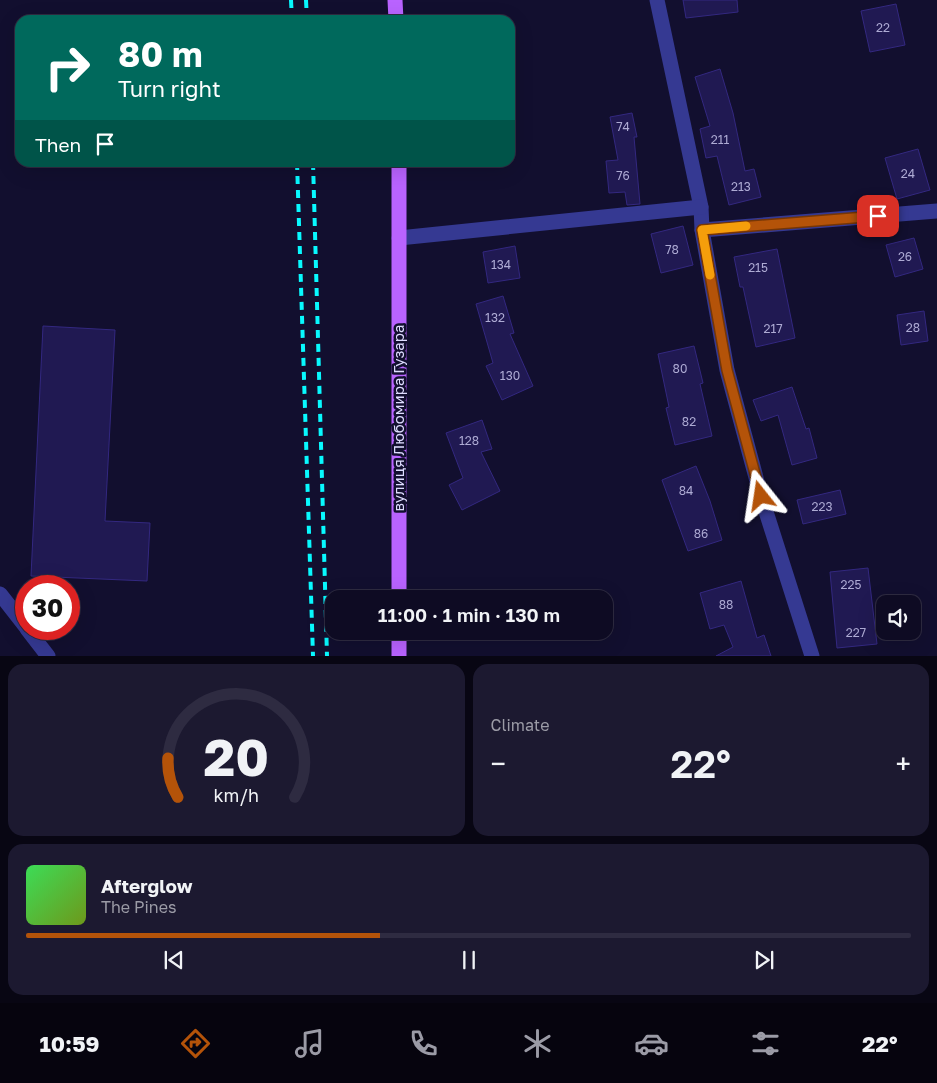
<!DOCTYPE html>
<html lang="en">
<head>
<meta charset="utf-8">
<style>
  body { margin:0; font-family:"Golos Text",sans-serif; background:#1c1930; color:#f1f3f6; height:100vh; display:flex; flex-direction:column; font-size:19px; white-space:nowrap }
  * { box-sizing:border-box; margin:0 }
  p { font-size:16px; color:#9b9ba6 }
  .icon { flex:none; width:28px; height:28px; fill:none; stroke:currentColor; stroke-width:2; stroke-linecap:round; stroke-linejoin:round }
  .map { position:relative; height:656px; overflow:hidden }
  .sheet { display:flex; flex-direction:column; gap:8px; padding:8px; background:#080613; flex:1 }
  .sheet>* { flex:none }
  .hud { position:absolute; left:15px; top:15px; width:500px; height:152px; border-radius:15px; box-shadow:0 5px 20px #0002,0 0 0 1px #2e2b41; background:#00695c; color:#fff; overflow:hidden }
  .tools { position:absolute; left:876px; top:595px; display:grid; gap:10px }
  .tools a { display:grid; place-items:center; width:45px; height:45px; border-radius:10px; background:#0e0b23; box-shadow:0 5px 20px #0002,0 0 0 1px #2e2b41; font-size:25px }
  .speed { position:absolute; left:15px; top:575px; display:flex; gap:10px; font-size:25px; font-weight:700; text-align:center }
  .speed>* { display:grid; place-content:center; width:65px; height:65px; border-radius:50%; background:#0e0b23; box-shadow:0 5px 20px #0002,0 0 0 1px #2e2b41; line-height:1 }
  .speed .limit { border:8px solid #d22; background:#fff; color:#111 }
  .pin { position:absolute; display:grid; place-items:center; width:42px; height:42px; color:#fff; margin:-21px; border-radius:10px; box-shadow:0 2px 8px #0006 }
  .me { position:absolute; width:55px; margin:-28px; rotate:345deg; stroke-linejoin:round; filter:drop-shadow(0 0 4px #0008) }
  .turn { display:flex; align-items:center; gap:18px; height:105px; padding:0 20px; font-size:22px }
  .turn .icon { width:65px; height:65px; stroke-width:2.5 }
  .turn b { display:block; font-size:35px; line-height:42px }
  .then { display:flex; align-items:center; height:48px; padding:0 20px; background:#0003; gap:10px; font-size:19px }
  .big { font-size:38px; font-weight:600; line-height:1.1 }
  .sheet .widget { flex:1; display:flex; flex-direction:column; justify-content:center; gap:8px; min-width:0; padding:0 18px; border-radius:15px; background:#1c1930 }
  .sheet .dial { align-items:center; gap:0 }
  .dial svg { height:130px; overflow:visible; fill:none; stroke:#2e2b41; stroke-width:7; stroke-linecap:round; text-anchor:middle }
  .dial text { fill:#f1f3f6; stroke:none }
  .song { display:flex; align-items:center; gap:15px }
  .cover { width:60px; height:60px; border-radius:8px; background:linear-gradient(135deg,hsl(130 70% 55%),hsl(80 70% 35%)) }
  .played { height:5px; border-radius:2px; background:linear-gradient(90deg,#b45309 40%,#2e2b41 40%) }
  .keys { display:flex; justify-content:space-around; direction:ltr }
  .heat { display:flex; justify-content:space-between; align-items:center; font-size:28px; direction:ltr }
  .sheet .tiles { flex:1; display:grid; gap:8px; grid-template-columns:1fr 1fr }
  .widget:last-child { grid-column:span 2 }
  .trip { position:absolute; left:325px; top:590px; width:288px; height:50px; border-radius:15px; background:#0e0b23; box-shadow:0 5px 20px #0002,0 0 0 1px #2e2b41; font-weight:600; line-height:50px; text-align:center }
  .tab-bar { display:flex; height:80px; justify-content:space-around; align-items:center; background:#06040e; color:#9b9ba6 }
  .tab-bar .icon { width:35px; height:35px }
  .tab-bar .selected { color:#b45309 }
  .tab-bar b { font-size:22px; color:#f1f3f6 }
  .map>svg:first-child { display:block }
  .building { fill:#201952; stroke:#332880 }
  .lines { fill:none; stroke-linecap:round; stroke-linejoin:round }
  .minor { stroke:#353992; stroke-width:15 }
  .major { stroke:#b963ff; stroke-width:15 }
  .rail { stroke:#08f9ff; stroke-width:4; stroke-dasharray:8 6; stroke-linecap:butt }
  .route-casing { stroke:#753606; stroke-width:12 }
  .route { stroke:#b45309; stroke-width:9 }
  .slow { stroke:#f59e0b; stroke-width:9 }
  .labels { text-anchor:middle; stroke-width:5; stroke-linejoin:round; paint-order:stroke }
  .number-label { font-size:12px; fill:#aeabd4 }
  .street-label { font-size:15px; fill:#dedcff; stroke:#120f2f }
</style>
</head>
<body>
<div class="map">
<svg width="937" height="656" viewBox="0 0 937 656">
  <rect width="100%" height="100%" fill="#120f2f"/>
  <!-- building -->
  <g class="building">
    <path d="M683,0H737L738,12L686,18Z"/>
    <path d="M896,4L905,45L870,52L861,11Z"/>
    <path d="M720,69L733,113L745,171L754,169L761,197L729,205L717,156L706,158L700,129L710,126L695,77Z"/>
    <path d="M632,113L637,137H634L640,204L627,205L625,192L609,193L606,161L618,160L610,117Z"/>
    <path d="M918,149L930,190L897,199L885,158Z"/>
    <path d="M683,226L693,265L661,273L651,234Z"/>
    <path d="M914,238L923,269L895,277L886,245Z"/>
    <path d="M515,246L520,278L488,283L483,252Z"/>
    <path d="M777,249L795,338L756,347L743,287H740L734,257Z"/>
    <path d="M503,296L514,333L510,334L533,386L502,400L486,366L493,363L476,304Z"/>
    <path d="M924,311L928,341L901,345L897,315Z"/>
    <path d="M43,326L115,330L105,521L150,523L147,581L31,576Z"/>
    <path d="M694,346L703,383L700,384L712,436L675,445L666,408L669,407L658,354Z"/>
    <path d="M792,387L806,429L809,428L817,458L792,465L778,415L761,421L753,400Z"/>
    <path d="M482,420L492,449L481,452L500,491L462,510L449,485L463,478L446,433Z"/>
    <path d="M696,466L710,501L722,540L688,551L662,480Z"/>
    <path d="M840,490L846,514L803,524L797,500Z"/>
    <path d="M868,568L877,644L837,648L830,572Z"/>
    <path d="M741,581L757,638L764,635L771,656H716L733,647L724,625L710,629L700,593Z"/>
    <path d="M484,591L487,599H463Z"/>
  </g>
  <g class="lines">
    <!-- minor -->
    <g class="minor">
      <path d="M657,0L701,207L702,230L727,370L761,496L812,656"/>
      <path d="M702,230L937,211"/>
      <path d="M399,238L701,207"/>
      <path d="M0,594L26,627"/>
      <path d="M27,629L48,656"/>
    </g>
    <!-- major -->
    <g class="major">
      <path d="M395,0L396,20"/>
      <path d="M399,162V599"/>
      <path d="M399,631V656"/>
    </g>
    <!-- rail -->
    <g class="rail">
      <path d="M291,0L292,20"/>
      <path d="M306,0L307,20"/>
      <path d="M297,162L313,656"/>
      <path d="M313,162L327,656"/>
    </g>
  </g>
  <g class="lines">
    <defs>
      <path id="route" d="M761,496L727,370L702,230L878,216"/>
    </defs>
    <!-- route casing -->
    <use href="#route" class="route-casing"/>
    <!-- route -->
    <use href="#route" class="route"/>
    <!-- slow -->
    <path class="slow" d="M710,275L702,230L746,226"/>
  </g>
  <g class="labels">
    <!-- number labels -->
    <g class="number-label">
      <text x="883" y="32">22</text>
      <text x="623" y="131">74</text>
      <text x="720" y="144">211</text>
      <text x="908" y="178">24</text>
      <text x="623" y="180">76</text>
      <text x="741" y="191">213</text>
      <text x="672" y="254">78</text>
      <text x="905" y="261">26</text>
      <text x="501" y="269">134</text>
      <text x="758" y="272">215</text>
      <text x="495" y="322">132</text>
      <text x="913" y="332">28</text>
      <text x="773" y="333">217</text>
      <text x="680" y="373">80</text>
      <text x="510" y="380">130</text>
      <text x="689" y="426">82</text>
      <text x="469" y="445">128</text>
      <text x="686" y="495">84</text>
      <text x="822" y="511">223</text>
      <text x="701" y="538">86</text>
      <text x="851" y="589">225</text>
      <text x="726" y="609">88</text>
      <text x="856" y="637">227</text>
    </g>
    <!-- street labels -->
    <g class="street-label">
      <text transform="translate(399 418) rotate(-90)" y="5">вулиця Любомира Гузара</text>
    </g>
  </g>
</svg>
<div class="tools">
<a><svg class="icon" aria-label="sound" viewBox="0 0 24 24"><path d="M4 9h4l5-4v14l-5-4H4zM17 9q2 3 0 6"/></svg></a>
</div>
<div class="speed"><div class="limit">30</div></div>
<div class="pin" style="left:878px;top:216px;background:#d93025"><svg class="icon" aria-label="arrive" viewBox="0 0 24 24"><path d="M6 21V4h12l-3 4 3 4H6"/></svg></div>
<svg class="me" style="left:761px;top:496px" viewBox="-20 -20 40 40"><path d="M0-17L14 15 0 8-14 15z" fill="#b45309" stroke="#fff" stroke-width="4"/></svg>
<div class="trip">11:00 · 1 min · 130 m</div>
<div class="hud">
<div class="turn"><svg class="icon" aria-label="right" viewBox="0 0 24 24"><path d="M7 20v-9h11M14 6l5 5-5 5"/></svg><div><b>80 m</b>Turn right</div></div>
<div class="then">Then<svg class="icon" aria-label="arrive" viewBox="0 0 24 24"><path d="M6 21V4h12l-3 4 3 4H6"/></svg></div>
</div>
</div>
<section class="sheet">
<div class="tiles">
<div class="widget dial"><svg viewBox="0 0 100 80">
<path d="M14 69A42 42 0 1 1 86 69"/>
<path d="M14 69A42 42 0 0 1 8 45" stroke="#b45309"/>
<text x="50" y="56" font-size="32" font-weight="700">20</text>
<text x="50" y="72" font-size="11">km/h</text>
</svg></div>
<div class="widget"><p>Climate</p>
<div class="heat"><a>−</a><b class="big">22°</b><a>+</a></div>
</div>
<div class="widget">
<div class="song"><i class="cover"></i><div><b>Afterglow</b><p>The Pines</p></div></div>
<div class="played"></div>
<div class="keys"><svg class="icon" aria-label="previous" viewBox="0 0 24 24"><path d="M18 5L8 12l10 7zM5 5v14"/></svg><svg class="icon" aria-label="pause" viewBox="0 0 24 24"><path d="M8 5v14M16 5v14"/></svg><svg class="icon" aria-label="next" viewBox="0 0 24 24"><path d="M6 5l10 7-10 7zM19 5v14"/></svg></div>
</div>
</div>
</section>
<nav class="tab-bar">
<b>10:59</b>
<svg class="icon selected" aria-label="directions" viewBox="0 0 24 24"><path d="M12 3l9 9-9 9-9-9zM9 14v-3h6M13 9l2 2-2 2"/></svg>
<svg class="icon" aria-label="music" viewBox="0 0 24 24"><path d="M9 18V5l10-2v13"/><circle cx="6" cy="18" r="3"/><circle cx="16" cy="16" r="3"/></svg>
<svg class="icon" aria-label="phone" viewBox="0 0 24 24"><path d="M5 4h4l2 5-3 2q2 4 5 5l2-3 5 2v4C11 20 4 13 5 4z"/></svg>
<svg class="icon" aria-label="climate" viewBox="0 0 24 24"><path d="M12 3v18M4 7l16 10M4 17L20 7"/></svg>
<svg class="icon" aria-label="car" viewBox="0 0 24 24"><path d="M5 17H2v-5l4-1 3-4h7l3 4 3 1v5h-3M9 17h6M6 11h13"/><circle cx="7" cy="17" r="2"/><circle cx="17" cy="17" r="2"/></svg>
<svg class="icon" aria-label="filters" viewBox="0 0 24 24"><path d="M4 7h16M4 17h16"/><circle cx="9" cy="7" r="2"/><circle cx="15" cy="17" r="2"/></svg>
<b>22°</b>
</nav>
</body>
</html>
